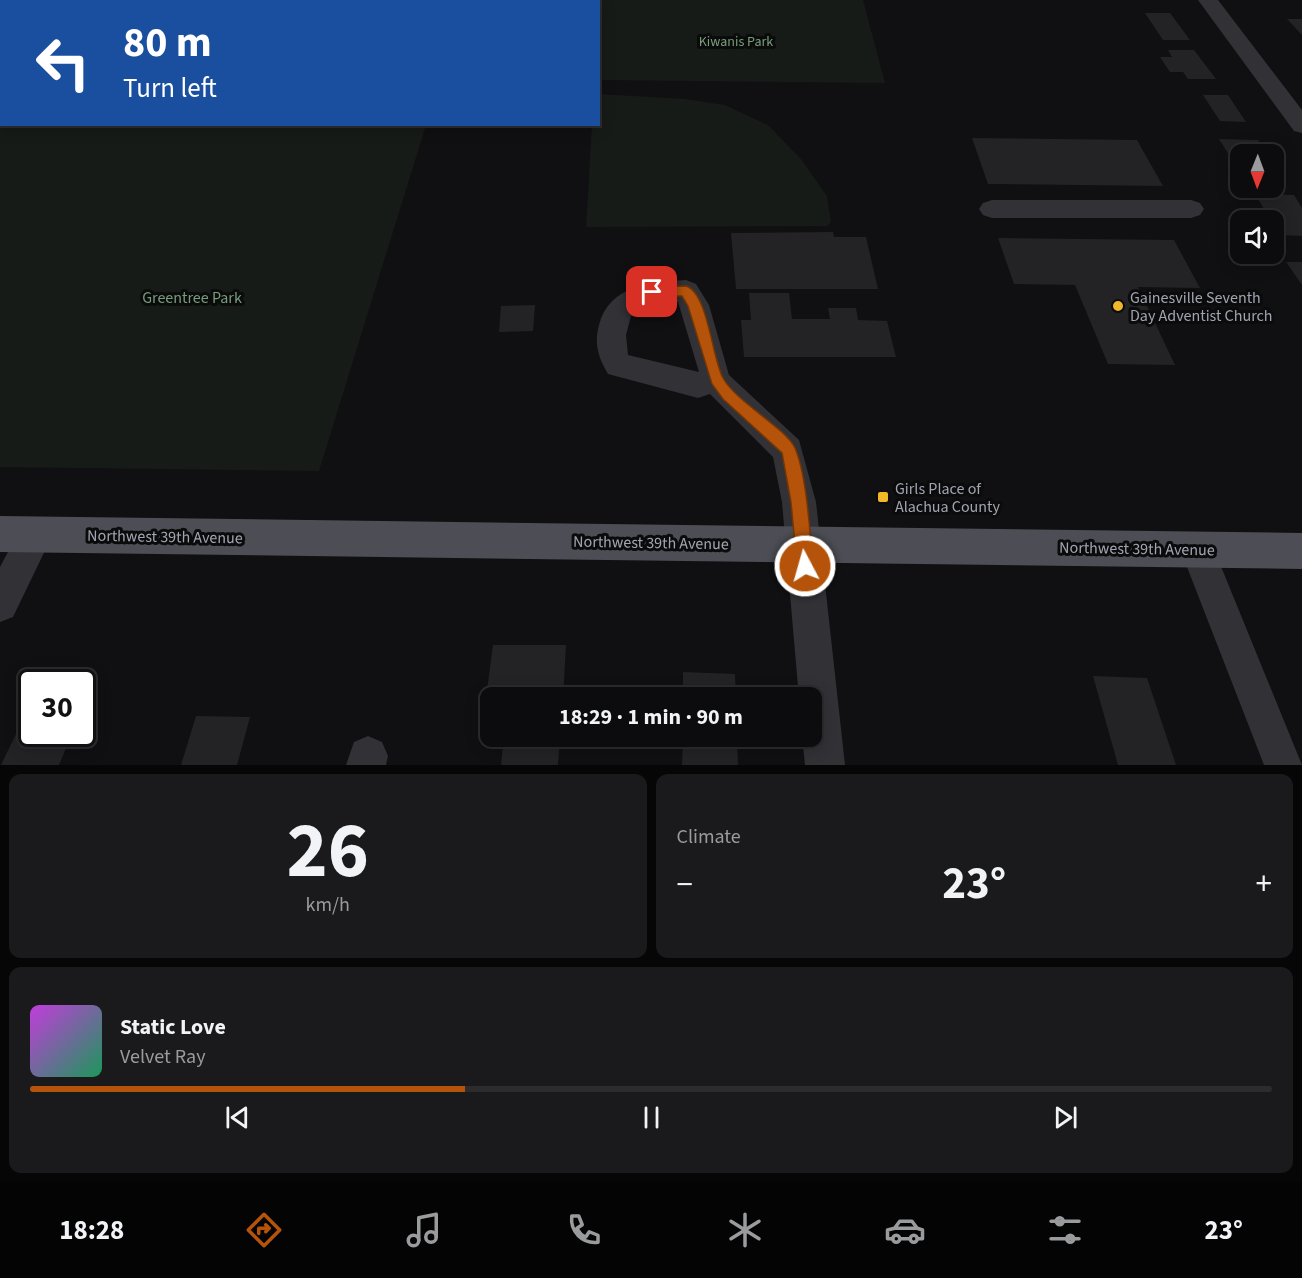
<!DOCTYPE html>
<html lang="en">
<head>
<meta charset="utf-8">
<style>
  body { margin:0; font-family:"Source Sans 3",sans-serif; background:#1a191b; color:#f1f3f6; height:100vh; display:flex; flex-direction:column; font-size:22px; white-space:nowrap }
  * { box-sizing:border-box; margin:0 }
  p { font-size:20px; color:#9a9b9d }
  .icon { flex:none; width:33px; height:33px; fill:none; stroke:currentColor; stroke-width:2; stroke-linecap:round; stroke-linejoin:round }
  .map { position:relative; height:765px; overflow:hidden }
  .details { display:flex; flex-direction:column; gap:9px; padding:9px; background:#070607; flex:1 }
  .details>* { flex:none }
  .banner { position:absolute; left:0px; top:0px; width:600px; height:126px; box-shadow:0 3px 15px #0003,0 0 0 2px #2c2b2e; background:#1a4fa0; color:#fff; overflow:hidden }
  .needle { width:39px; rotate:181deg }
  .controls { position:absolute; left:1230px; top:144px; display:grid; gap:12px }
  .controls a { display:grid; place-items:center; width:54px; height:54px; border-radius:12px; background:#0c0b0d; box-shadow:0 3px 15px #0003,0 0 0 2px #2c2b2e; font-size:30px }
  .speed { position:absolute; left:18px; top:669px; display:flex; gap:12px; font-size:30px; font-weight:700; text-align:center }
  .speed>* { display:grid; place-content:center; width:78px; height:78px; border-radius:50%; background:#0c0b0d; box-shadow:0 3px 15px #0003,0 0 0 2px #2c2b2e; line-height:1 }
  .speed .limit { border:3px solid #111; border-radius:9px; background:#fff; color:#111 }
  .pin { position:absolute; display:grid; place-items:center; width:51px; height:51px; color:#fff; margin:-26px; border-radius:12px; box-shadow:0 3px 9px #0006 }
  .me { position:absolute; width:66px; margin:-33px; rotate:354deg; stroke-linejoin:round; filter:drop-shadow(0 0 4px #0008) }
  .turn { display:flex; align-items:center; gap:21px; height:126px; padding:0 24px; font-size:27px }
  .turn .icon { width:78px; height:78px; stroke-width:2.5 }
  .turn b { display:block; font-size:42px; line-height:51px }
  .big { font-size:45px; font-weight:700; line-height:1.1 }
  .details .tile { flex:1; display:flex; flex-direction:column; justify-content:center; gap:9px; min-width:0; padding:0 21px; border-radius:12px; background:#1a191b }
  .details .dial { align-items:center; gap:0 }
  .dial b { font-size:78px; line-height:1 }
  .song { display:flex; align-items:center; gap:18px }
  .cover { width:72px; height:72px; border-radius:9px; background:linear-gradient(135deg,hsl(290 70% 55%),hsl(150 70% 35%)) }
  .played { height:6px; border-radius:3px; background:linear-gradient(90deg,#b45309 35%,#2c2b2e 35%) }
  .keys { display:flex; justify-content:space-around; direction:ltr }
  .heat { display:flex; justify-content:space-between; align-items:center; font-size:33px; direction:ltr }
  .details .tiles { flex:1; display:grid; gap:9px; grid-template-columns:1fr 1fr }
  .tile:last-child { grid-column:span 2 }
  .trip { position:absolute; left:480px; top:687px; width:342px; height:60px; border-radius:12px; background:#0c0b0d; box-shadow:0 3px 15px #0003,0 0 0 2px #2c2b2e; font-weight:700; line-height:60px; text-align:center }
  .tab-bar { display:flex; height:96px; justify-content:space-around; align-items:center; background:#050405; color:#9a9b9d }
  .tab-bar .icon { width:42px; height:42px }
  .tab-bar .on { color:#b45309 }
  .tab-bar b { font-size:27px; color:#f1f3f6 }
  .map>svg:first-child { display:block }
  .green { fill:#161b17 }
  .building { fill:#232225 }
  .lines { fill:none; stroke-linecap:round; stroke-linejoin:round }
  .minor { fill:#313136; fill-rule:evenodd }
  .major { fill:#4d4e55; fill-rule:evenodd }
  .route { fill:#b45309; stroke:#753606; stroke-width:1.5 }
  .poi-dot { fill:#f0b828; stroke:#0b0b0c; stroke-width:2 }
  .labels { text-anchor:middle; stroke-width:6; stroke-linejoin:round; paint-order:stroke }
  .far-park-label { font-size:14px; fill:#779d7c; stroke:#0b0b0c }
  .park-label { font-size:16px; fill:#779d7c; stroke:#0b0b0c }
  .poi-label { font-size:16px; fill:#a1a5b2; stroke:#0b0b0c; text-anchor:start }
  .street-label { font-size:16px; fill:#a1a5b2; stroke:#0b0b0c }
</style>
</head>
<body>
<div class="map">
<svg width="1302" height="765" viewBox="0 0 1302 765">
  <rect width="100%" height="100%" fill="#100f11"/>
  <!-- green -->
  <g class="green">
    <path d="M0,0H863L885,83L599,80L598,2H2V124L426,125L319,471L0,467Z"/>
    <path d="M599,94L685,99L725,105L768,125L801,159L827,196L831,222L827,226L586,227L592,125L598,124Z"/>
  </g>
  <!-- building -->
  <g class="building">
    <path d="M1145,13H1170L1190,40H1163Z"/>
    <path d="M1287,19H1302V35Z"/>
    <path d="M1168,50H1194L1216,79H1188L1183,72H1170L1160,57H1172Z"/>
    <path d="M1203,95H1228L1246,122L1220,121Z"/>
    <path d="M972,138L1137,140L1163,186L988,184Z"/>
    <path d="M1219,139L1258,140L1267,154H1240V169H1238Z"/>
    <path d="M1255,194L1294,195L1302,208V236L1280,235Z"/>
    <path d="M833,232L834,237H866L878,289H736L731,233Z"/>
    <path d="M998,238L1174,240L1200,288L1138,287L1175,365L1108,364L1075,285L1014,284Z"/>
    <path d="M1286,262H1302V285Z"/>
    <path d="M749,293H789L792,319H830L828,308H856L858,320L887,321L896,357H744L741,320H751Z"/>
    <path d="M535,305L533,331L499,332L501,306Z"/>
    <path d="M493,645H566L563,698H490V713H484Z"/>
    <path d="M683,672L735,674L736,698H683Z"/>
    <path d="M1093,676L1147,678L1176,765H1118Z"/>
    <path d="M32,701V734H72L59,765H1Z"/>
    <path d="M196,716L250,717L237,765H181Z"/>
    <path d="M504,736H560L558,765H501Z"/>
    <path d="M683,736H737L738,765H682Z"/>
  </g>
  <g class="lines">
    <!-- minor -->
    <g class="minor">
      <path d="M1198,0H1218L1302,110V133L1294,131Z"/>
      <path d="M992,200H1191L1200,203L1204,209L1200,215L1191,218H992L983,215L979,209L983,203Z"/>
      <path d="M686,280L696,284L709,305L729,375L799,440L816,502L845,765H805L802,736H812V698H799L782,502L773,457L710,394L698,398L608,374C598,357 594,344 599,325C609,285 651,282 686,280ZM678,302L699,372L628,355L626,335L631,316L646,305Z"/>
      <path d="M36,518L48,522L53,534L13,617L0,622V567L24,522Z"/>
      <path d="M1197,532L1209,537L1302,765H1264L1180,549L1185,537Z"/>
      <path d="M368,736L382,742L388,756L386,765H346L354,742Z"/>
    </g>
    <!-- major -->
    <path class="major" d="M0,516L1302,533V569L0,552Z"/>
  </g>
  <!-- route -->
  <path class="route" d="M686,286C708,293 712,358 723,378C736,402 786,428 795,448C807,476 810,534 813,566L810,572L805,574L799,572L797,566L791,502L782,453L723,399L712,384L688,306L682,296H652L646,292L652,287Z"/>
  <!-- markers -->
  <g class="poi-dot">
    <circle cx="1118" cy="306" r="6"/>
    <rect x="877" y="491" width="12" height="12" rx="3"/>
  </g>
  <g class="labels">
    <!-- far-park labels -->
    <g class="far-park-label">
      <text x="736" y="46">Kiwanis Park</text>
    </g>
    <!-- park labels -->
    <g class="park-label">
      <text x="192" y="303">Greentree Park</text>
    </g>
    <!-- poi labels -->
    <g class="poi-label">
      <text x="1130" y="303">Gainesville Seventh<tspan x="1130" dy="18">Day Adventist Church</tspan></text>
      <text x="895" y="494">Girls Place of<tspan x="895" dy="18">Alachua County</tspan></text>
    </g>
    <!-- street labels -->
    <g class="street-label">
      <text transform="translate(165 536) rotate(1)" y="6">Northwest 39th Avenue</text>
      <text transform="translate(651 542) rotate(1)" y="6">Northwest 39th Avenue</text>
      <text transform="translate(1137 548) rotate(1)" y="6">Northwest 39th Avenue</text>
    </g>
  </g>
</svg>
<div class="controls">
<a><svg class="needle" viewBox="-14 -14 28 28"><path d="M0-13l5 13h-10z" fill="#e53935"/><path d="M0 13l5-13h-10z" fill="#9a9b9d"/></svg></a>
<a><svg class="icon" aria-label="sound" viewBox="0 0 24 24"><path d="M4 9h4l5-4v14l-5-4H4zM17 9q2 3 0 6"/></svg></a>
</div>
<div class="speed"><div class="limit">30</div></div>
<div class="pin" style="left:652px;top:292px;background:#d93025"><svg class="icon" aria-label="arrive" viewBox="0 0 24 24"><path d="M6 21V4h12l-3 4 3 4H6"/></svg></div>
<svg class="me" style="left:805px;top:566px" viewBox="-20 -20 40 40"><circle r="17" fill="#b45309" stroke="#fff" stroke-width="3"/><path d="M0-11L8 9 0 5-8 9z" fill="#fff"/></svg>
<div class="trip">18:29 · 1 min · 90 m</div>
<div class="banner">
<div class="turn"><svg class="icon" aria-label="left" viewBox="0 0 24 24"><path d="M17 20v-9H6M10 6l-5 5 5 5"/></svg><div><b>80 m</b>Turn left</div></div>
</div>
</div>
<section class="details">
<div class="tiles">
<div class="tile dial"><b>26</b><p>km/h</p></div>
<div class="tile"><p>Climate</p>
<div class="heat"><a>−</a><b class="big">23°</b><a>+</a></div>
</div>
<div class="tile">
<div class="song"><i class="cover"></i><div><b>Static Love</b><p>Velvet Ray</p></div></div>
<div class="played"></div>
<div class="keys"><svg class="icon" aria-label="previous" viewBox="0 0 24 24"><path d="M18 5L8 12l10 7zM5 5v14"/></svg><svg class="icon" aria-label="pause" viewBox="0 0 24 24"><path d="M8 5v14M16 5v14"/></svg><svg class="icon" aria-label="next" viewBox="0 0 24 24"><path d="M6 5l10 7-10 7zM19 5v14"/></svg></div>
</div>
</div>
</section>
<nav class="tab-bar">
<b>18:28</b>
<svg class="icon on" aria-label="directions" viewBox="0 0 24 24"><path d="M12 3l9 9-9 9-9-9zM9 14v-3h6M13 9l2 2-2 2"/></svg>
<svg class="icon" aria-label="music" viewBox="0 0 24 24"><path d="M9 18V5l10-2v13"/><circle cx="6" cy="18" r="3"/><circle cx="16" cy="16" r="3"/></svg>
<svg class="icon" aria-label="phone" viewBox="0 0 24 24"><path d="M5 4h4l2 5-3 2q2 4 5 5l2-3 5 2v4C11 20 4 13 5 4z"/></svg>
<svg class="icon" aria-label="climate" viewBox="0 0 24 24"><path d="M12 3v18M4 7l16 10M4 17L20 7"/></svg>
<svg class="icon" aria-label="car" viewBox="0 0 24 24"><path d="M5 17H2v-5l4-1 3-4h7l3 4 3 1v5h-3M9 17h6M6 11h13"/><circle cx="7" cy="17" r="2"/><circle cx="17" cy="17" r="2"/></svg>
<svg class="icon" aria-label="filters" viewBox="0 0 24 24"><path d="M4 7h16M4 17h16"/><circle cx="9" cy="7" r="2"/><circle cx="15" cy="17" r="2"/></svg>
<b>23°</b>
</nav>
</body>
</html>
